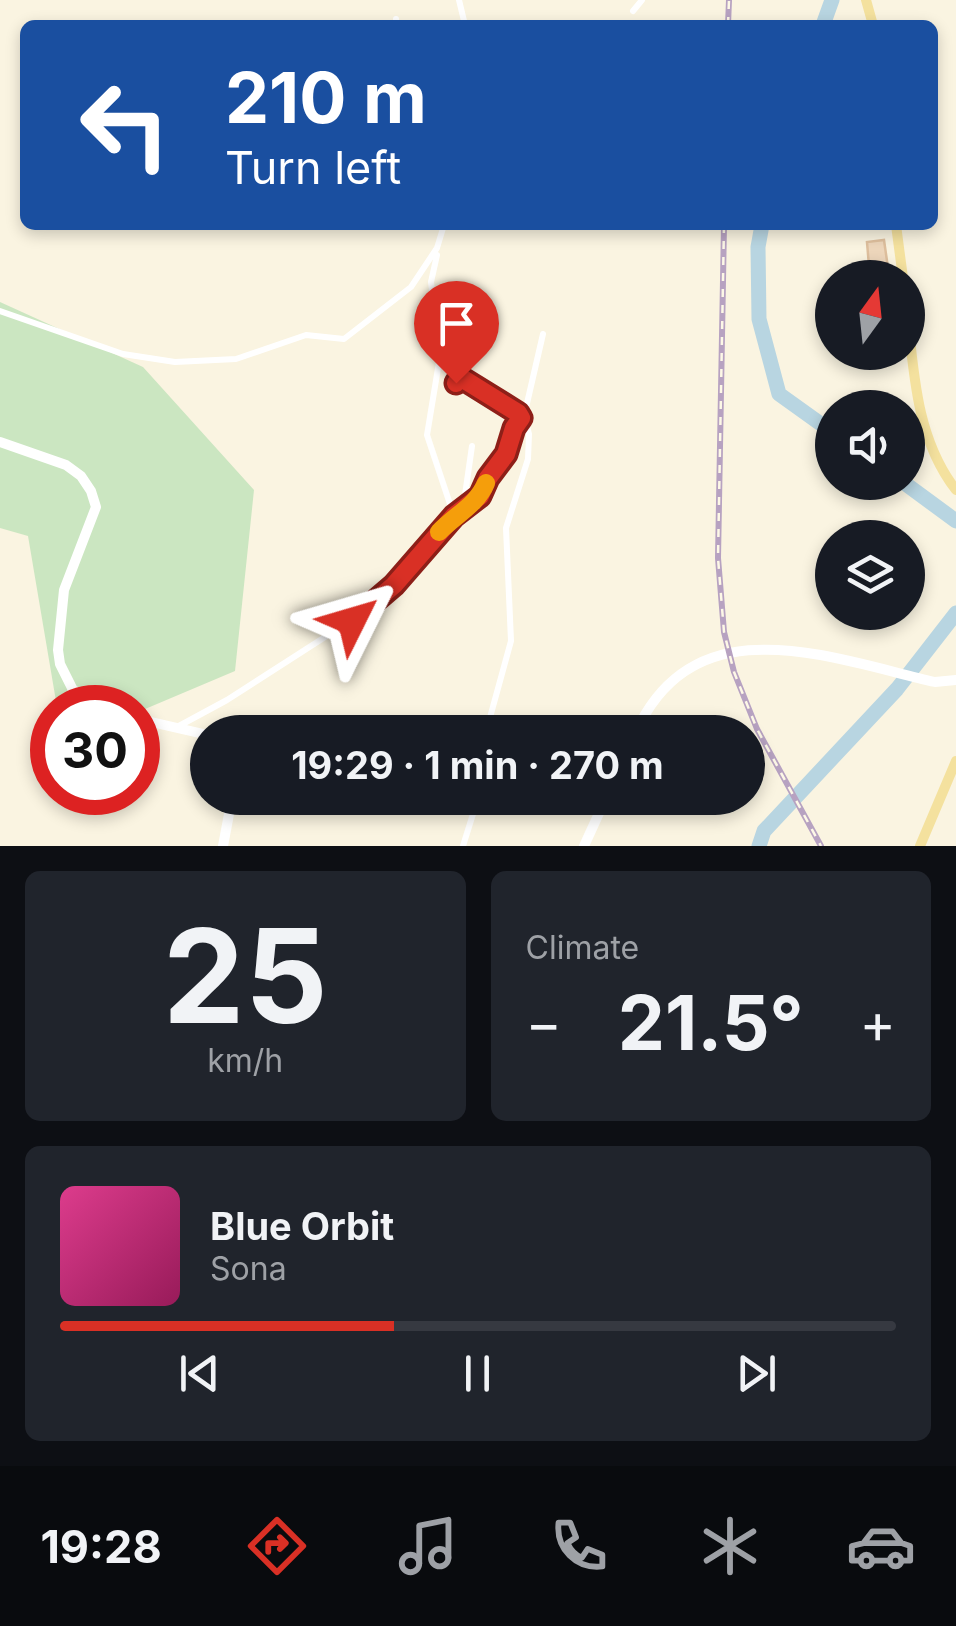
<!DOCTYPE html>
<html lang="en">
<head>
<meta charset="utf-8">
<style>
  body { margin:0; font-family:Inter,sans-serif; background:#20242c; color:#f1f3f6; height:100vh; display:flex; flex-direction:column; font-size:38px; white-space:nowrap }
  * { box-sizing:border-box; margin:0 }
  p { font-size:32px; color:#9ea1a6 }
  .icon { flex:none; width:55px; height:55px; fill:none; stroke:currentColor; stroke-width:2; stroke-linecap:round; stroke-linejoin:round }
  .map { position:relative; height:846px; overflow:hidden }
  .panel { display:flex; flex-direction:column; gap:25px; padding:25px; background:#0d0f14; flex:1 }
  .panel>* { flex:none }
  .banner { position:absolute; left:20px; top:20px; width:918px; height:210px; border-radius:15px; box-shadow:0 5px 15px #0003; background:#1a4fa0; color:#fff; overflow:hidden }
  .needle { width:65px; rotate:15deg }
  .tools { position:absolute; left:815px; top:260px; display:grid; gap:20px }
  .tools a { display:grid; place-items:center; width:110px; height:110px; border-radius:50%; background:#171b24; box-shadow:0 5px 15px #0003; font-size:50px }
  .speed { position:absolute; left:30px; top:685px; display:flex; gap:20px; font-size:50px; font-weight:700; text-align:center }
  .speed>* { display:grid; place-content:center; width:130px; height:130px; border-radius:50%; background:#171b24; box-shadow:0 5px 15px #0003; line-height:1 }
  .speed .limit { border:15px solid #d22; background:#fff; color:#111 }
  .pin { position:absolute; display:grid; place-items:center; width:85px; height:85px; color:#fff; margin:-102px -42px; border-radius:50% 50% 50% 0; rotate:-45deg; box-shadow:0 0 10px #0007 }
  .pin .icon { rotate:45deg }
  .me { position:absolute; width:110px; margin:-55px; rotate:50deg; stroke-linejoin:round; filter:drop-shadow(0 0 8px #0008) }
  .turn { display:flex; align-items:center; gap:35px; height:210px; padding:0 40px; font-size:45px }
  .turn .icon { width:130px; height:130px; stroke-width:2.5 }
  .turn b { display:block; font-size:70px; line-height:85px }
  .big { font-size:75px; font-weight:700; line-height:1.1 }
  .panel .card { flex:1; display:flex; flex-direction:column; justify-content:center; gap:15px; min-width:0; padding:0 35px; border-radius:15px; background:#20242c }
  .panel .dial { align-items:center; gap:0 }
  .dial b { font-size:130px; line-height:1 }
  .song { display:flex; align-items:center; gap:30px }
  .cover { width:120px; height:120px; border-radius:15px; background:linear-gradient(135deg,hsl(330 70% 55%),hsl(330 70% 35%)) }
  .played { height:10px; border-radius:5px; background:linear-gradient(90deg,#d93025 40%,#363941 40%) }
  .keys { display:flex; justify-content:space-around; direction:ltr }
  .heat { display:flex; justify-content:space-between; align-items:center; font-size:55px; direction:ltr }
  .panel .tiles { flex:1; display:grid; gap:25px; grid-template-columns:1fr 1fr }
  .card:last-child { grid-column:span 2 }
  .trip { position:absolute; left:190px; top:715px; width:575px; height:100px; border-radius:50px; background:#171b24; box-shadow:0 5px 15px #0003; font-weight:700; line-height:100px; text-align:center }
  .tabs { display:flex; height:160px; justify-content:space-around; align-items:center; background:#090b0e; color:#9ea1a6 }
  .tabs .icon { width:70px; height:70px }
  .tabs .active { color:#d93025 }
  .tabs b { font-size:45px; color:#f1f3f6 }
  .map>svg:first-child { display:block }
  .green { fill:#cbe6c1 }
  .lines { fill:none; stroke-linecap:round; stroke-linejoin:round }
  .river { stroke:#b8d5e1; stroke-width:15 }
  .building { fill:#edd6bb; stroke:#debf9d; stroke-width:2.5 }
  .street { stroke:#fff; stroke-width:6 }
  .secondary { stroke:#fff; stroke-width:10 }
  .primary { stroke:#f4e19e; stroke-width:10 }
  .rail-casing { stroke:#b7a2c1; stroke-width:6 }
  .rail { stroke:#fdf8e7; stroke-width:2.5; stroke-dasharray:8; stroke-linecap:butt }
  .route-casing { stroke:#8d1f18; stroke-width:25 }
  .route { stroke:#d93025; stroke-width:18 }
  .slow { stroke:#f59e0b; stroke-width:18 }
</style>
</head>
<body>
<div class="map">
<svg width="956" height="846" viewBox="0 0 956 846">
  <rect width="100%" height="100%" fill="#faf4e1"/>
  <!-- green -->
  <path class="green" d="M0,302L143,367L254,490L235,671L138,712V708L57,707L28,536L0,528Z"/>
  <g class="lines">
    <!-- river -->
    <g class="river">
      <path d="M823,25L832,0"/>
      <path d="M762,225L758,247L759,319L779,394L832,432"/>
      <path d="M903,482L956,521"/>
      <path d="M759,846L764,831L897,689L956,613"/>
    </g>
  </g>
  <!-- building -->
  <path class="building" d="M884,240L889,275L870,278L867,242Z"/>
  <g class="lines">
    <!-- street -->
    <g class="street">
      <path d="M459,0L465,25"/>
      <path d="M633,11L642,0"/>
      <path d="M396,19V25"/>
      <path d="M437,255L431,282L440,356L427,435L454,516"/>
      <path d="M0,311L123,354L175,362L236,359L306,335L344,339L411,287L437,248L444,225"/>
      <path d="M459,377L510,405L521,417"/>
      <path d="M456,383L470,356L477,322"/>
      <path d="M463,509L472,446"/>
      <path d="M177,727L227,700L367,610L394,585L454,516L478,499L504,458L514,429L525,412L543,334"/>
      <path d="M486,732L511,641L506,528L528,459L529,434L524,415"/>
      <path d="M463,846L478,798"/>
    </g>
    <!-- secondary -->
    <g class="secondary">
      <path d="M0,442L66,465L81,476L91,491L96,507L64,590L58,650L60,664L73,690L111,708"/>
      <path d="M138,719L208,735"/>
      <path d="M636,732C695,603 830,658 935,682L956,680"/>
      <path d="M223,846L232,798"/>
      <path d="M584,846L606,798"/>
    </g>
    <!-- primary -->
    <g class="primary">
      <path d="M866,0L873,25"/>
      <path d="M896,225L903,278"/>
      <path d="M908,319C914,379 918,441 956,490"/>
      <path d="M920,846L956,761"/>
    </g>
    <defs>
      <g id="rail">
        <path d="M728,25L729,0"/>
        <path d="M724,225L718,558L724,632L734,672L757,729L821,846"/>
      </g>
    </defs>
    <!-- rail casing -->
    <use href="#rail" class="rail-casing"/>
    <!-- rail -->
    <use href="#rail" class="rail"/>
  </g>
  <g class="lines">
    <defs>
      <path id="route" d="M352,621L394,585L454,516L480,496L488,478L506,454L514,428L521,418L518,413L460,377L456,383"/>
    </defs>
    <!-- route casing -->
    <use href="#route" class="route-casing"/>
    <!-- route -->
    <use href="#route" class="route"/>
    <!-- slow -->
    <path class="slow" d="M439,532C455,515 477,505 486,483"/>
  </g>
</svg>
<div class="tools">
<a><svg class="needle" viewBox="-14 -14 28 28"><path d="M0-13l5 13h-10z" fill="#e53935"/><path d="M0 13l5-13h-10z" fill="#9ea1a6"/></svg></a>
<a><svg class="icon" aria-label="sound" viewBox="0 0 24 24"><path d="M4 9h4l5-4v14l-5-4H4zM17 9q2 3 0 6"/></svg></a>
<a><svg class="icon" aria-label="layers" viewBox="0 0 24 24"><path d="M12 4l9 5-9 5-9-5zM3 14l9 5 9-5"/></svg></a>
</div>
<div class="speed"><div class="limit">30</div></div>
<div class="pin" style="left:456px;top:383px;background:#d93025"><svg class="icon" aria-label="arrive" viewBox="0 0 24 24"><path d="M6 21V4h12l-3 4 3 4H6"/></svg></div>
<svg class="me" style="left:352px;top:621px" viewBox="-20 -20 40 40"><path d="M0-17L14 15 0 8-14 15z" fill="#d93025" stroke="#fff" stroke-width="4"/></svg>
<div class="trip">19:29 · 1 min · 270 m</div>
<div class="banner">
<div class="turn"><svg class="icon" aria-label="left" viewBox="0 0 24 24"><path d="M17 20v-9H6M10 6l-5 5 5 5"/></svg><div><b>210 m</b>Turn left</div></div>
</div>
</div>
<section class="panel">
<div class="tiles">
<div class="card dial"><b>25</b><p>km/h</p></div>
<div class="card"><p>Climate</p>
<div class="heat"><a>−</a><b class="big">21.5°</b><a>+</a></div>
</div>
<div class="card">
<div class="song"><i class="cover"></i><div><b>Blue Orbit</b><p>Sona</p></div></div>
<div class="played"></div>
<div class="keys"><svg class="icon" aria-label="previous" viewBox="0 0 24 24"><path d="M18 5L8 12l10 7zM5 5v14"/></svg><svg class="icon" aria-label="pause" viewBox="0 0 24 24"><path d="M8 5v14M16 5v14"/></svg><svg class="icon" aria-label="next" viewBox="0 0 24 24"><path d="M6 5l10 7-10 7zM19 5v14"/></svg></div>
</div>
</div>
</section>
<nav class="tabs">
<b>19:28</b>
<svg class="icon active" aria-label="directions" viewBox="0 0 24 24"><path d="M12 3l9 9-9 9-9-9zM9 14v-3h6M13 9l2 2-2 2"/></svg>
<svg class="icon" aria-label="music" viewBox="0 0 24 24"><path d="M9 18V5l10-2v13"/><circle cx="6" cy="18" r="3"/><circle cx="16" cy="16" r="3"/></svg>
<svg class="icon" aria-label="phone" viewBox="0 0 24 24"><path d="M5 4h4l2 5-3 2q2 4 5 5l2-3 5 2v4C11 20 4 13 5 4z"/></svg>
<svg class="icon" aria-label="climate" viewBox="0 0 24 24"><path d="M12 3v18M4 7l16 10M4 17L20 7"/></svg>
<svg class="icon" aria-label="car" viewBox="0 0 24 24"><path d="M5 17H2v-5l4-1 3-4h7l3 4 3 1v5h-3M9 17h6M6 11h13"/><circle cx="7" cy="17" r="2"/><circle cx="17" cy="17" r="2"/></svg>
</nav>
</body>
</html>
